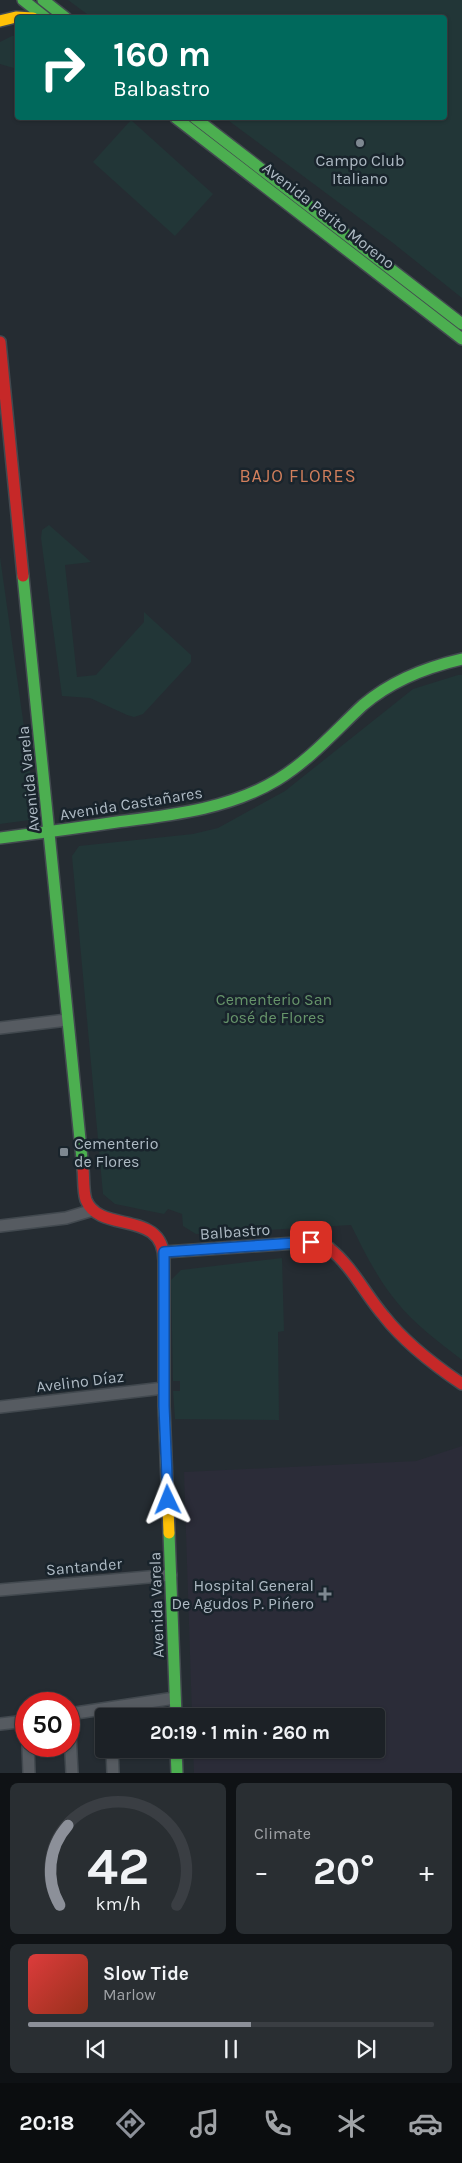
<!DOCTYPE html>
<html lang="en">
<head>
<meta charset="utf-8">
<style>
  body { margin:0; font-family:Karla,sans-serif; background:#292e32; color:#f1f3f6; height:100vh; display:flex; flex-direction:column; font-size:19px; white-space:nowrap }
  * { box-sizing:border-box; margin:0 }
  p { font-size:16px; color:#a0a3a7 }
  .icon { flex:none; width:28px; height:28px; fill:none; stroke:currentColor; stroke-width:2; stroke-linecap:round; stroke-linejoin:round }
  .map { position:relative; height:1773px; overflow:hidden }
  .sheet { display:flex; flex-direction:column; gap:10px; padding:10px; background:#0f1215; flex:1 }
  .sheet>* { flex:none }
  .hud { position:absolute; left:15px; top:15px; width:432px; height:105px; border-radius:5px; box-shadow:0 1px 4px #0004,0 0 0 1px #3a3e43; background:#00695c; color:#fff; overflow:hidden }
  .speed { position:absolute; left:15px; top:1692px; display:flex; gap:10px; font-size:25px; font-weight:700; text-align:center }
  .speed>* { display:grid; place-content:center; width:65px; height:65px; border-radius:50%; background:#1c2126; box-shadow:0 1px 4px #0004,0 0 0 1px #3a3e43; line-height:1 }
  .speed .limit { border:8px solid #d22; background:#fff; color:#111 }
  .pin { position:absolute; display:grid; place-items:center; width:42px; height:42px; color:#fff; margin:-21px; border-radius:10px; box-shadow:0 2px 8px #0006 }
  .me { position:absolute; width:55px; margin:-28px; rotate:358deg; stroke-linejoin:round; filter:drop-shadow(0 0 4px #0008) }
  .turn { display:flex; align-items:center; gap:18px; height:105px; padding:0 15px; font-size:22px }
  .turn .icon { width:65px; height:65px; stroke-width:2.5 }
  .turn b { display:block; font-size:35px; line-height:42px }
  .big { font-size:38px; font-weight:700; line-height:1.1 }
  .sheet .tile { flex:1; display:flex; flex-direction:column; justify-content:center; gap:8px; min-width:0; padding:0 18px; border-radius:8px; background:#292e32 }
  .sheet .dial { align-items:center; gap:0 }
  .dial svg { height:130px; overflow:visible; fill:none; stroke:#3a3e43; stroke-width:7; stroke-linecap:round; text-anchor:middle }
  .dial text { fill:#f1f3f6; stroke:none }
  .song { display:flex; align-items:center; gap:15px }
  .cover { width:60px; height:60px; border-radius:8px; background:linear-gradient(135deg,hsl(0 70% 55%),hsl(10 70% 35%)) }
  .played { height:5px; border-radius:2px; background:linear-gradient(90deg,#8c9099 55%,#3a3e43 55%) }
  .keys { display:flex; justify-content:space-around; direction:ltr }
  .heat { display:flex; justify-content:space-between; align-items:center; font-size:28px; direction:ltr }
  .sheet .tiles { flex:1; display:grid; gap:10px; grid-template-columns:1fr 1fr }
  .tile:last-child { grid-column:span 2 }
  .trip { position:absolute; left:95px; top:1708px; width:290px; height:50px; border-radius:5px; background:#1c2126; box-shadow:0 1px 4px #0004,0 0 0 1px #3a3e43; font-weight:700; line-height:50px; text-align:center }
  .dock { display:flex; height:80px; justify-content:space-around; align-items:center; background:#0b0d0f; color:#a0a3a7 }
  .dock .icon { width:35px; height:35px }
  .dock .current { color:#8c9099 }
  .dock b { font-size:22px; color:#f1f3f6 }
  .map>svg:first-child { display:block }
  .medical { fill:#2b2c38 }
  .green { fill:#223637 }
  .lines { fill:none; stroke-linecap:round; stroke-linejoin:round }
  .street-casing { stroke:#42494f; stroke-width:14 }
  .fast-casing { stroke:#42494f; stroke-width:14 }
  .slow-casing { stroke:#42494f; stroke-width:14 }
  .jam-casing { stroke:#42494f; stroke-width:14 }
  .street { stroke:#565b61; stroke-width:11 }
  .fast { stroke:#4caf50; stroke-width:11 }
  .slow { stroke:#ffc107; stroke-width:11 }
  .jam { stroke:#c62828; stroke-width:11 }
  .route-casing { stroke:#114b97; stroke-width:12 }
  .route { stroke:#1a73e8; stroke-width:9 }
  .poi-dot { fill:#7e8891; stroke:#19242c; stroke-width:2 }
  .labels { text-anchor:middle; stroke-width:5; stroke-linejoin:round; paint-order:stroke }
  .poi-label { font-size:16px; fill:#aebac4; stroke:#19242c }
  .street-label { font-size:16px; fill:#aebac4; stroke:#19242c }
  .park-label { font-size:16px; fill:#66946a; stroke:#19242c }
  .neighbourhood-label { font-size:18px; letter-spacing:1px; fill:#d27f5c; stroke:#19242c }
</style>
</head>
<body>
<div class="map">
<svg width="462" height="1773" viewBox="0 0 462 1773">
  <rect width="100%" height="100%" fill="#252c32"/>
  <!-- medical -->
  <path class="medical" d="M462,1446V1773H194L193,1749H376V1716H192L184,1472L416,1461Z"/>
  <!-- green -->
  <g class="green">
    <path d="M68,0H462V298L393,243L225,118H445V18L91,17Z"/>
    <path d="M12,36H17V69L0,64V42Z"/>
    <path d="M131,120L213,194L175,236L93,162Z"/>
    <path d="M49,525L91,562L65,565L77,677L96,675L144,622V612L191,655V662L143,714L134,717L127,715L90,698L62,696L41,538L42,530Z"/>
    <path d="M0,557L37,819L0,824Z"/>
    <path d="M458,675H462V1360C439,1342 414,1324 396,1301C377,1278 364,1251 351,1225L196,1234L183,1226L182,1214L168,1209L164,1214L115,1204L103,1194L72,856L79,846L193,834L218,828L285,791L413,689Z"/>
    <path d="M282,1258L284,1331L278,1332L279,1420L175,1419L173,1391H180V1381H173L171,1280L181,1270Z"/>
  </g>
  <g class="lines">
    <defs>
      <g id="street">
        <path d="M0,1028L67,1020"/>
        <path d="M0,1226L66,1218L93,1210"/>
        <path d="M0,1407L164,1388"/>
        <path d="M0,1590L171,1575"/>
        <path d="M69,1714L175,1698"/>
        <path d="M69,1714L72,1773"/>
        <path d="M0,1724L26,1721"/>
        <path d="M28,1746L29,1773"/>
        <path d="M112,1749L113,1773"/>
      </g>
      <g id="fast">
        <path d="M23,0L46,18"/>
        <path d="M43,0L66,18"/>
        <path d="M176,118L462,339"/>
        <path d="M195,118L462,324"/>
        <path d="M23,576L83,1169"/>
        <path d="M0,838C39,833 78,828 117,822C172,815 229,809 277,780C310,760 335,731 363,705C391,681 427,667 462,659"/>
        <path d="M169,1533L176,1716"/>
        <path d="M176,1749L177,1773"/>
      </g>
      <g id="slow">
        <path d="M0,21L16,17L33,18"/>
        <path d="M164,1252L311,1242L329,1248"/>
        <path d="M164,1261V1406L169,1533"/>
      </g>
      <g id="jam">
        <path d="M0,342L23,576"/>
        <path d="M83,1169C84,1178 83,1191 86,1200C100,1235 164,1208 164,1261"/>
        <path d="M329,1248C352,1266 365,1294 384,1316C405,1343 434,1365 462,1384"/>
      </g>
    </defs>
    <!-- street casing -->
    <use href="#street" class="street-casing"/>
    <!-- fast casing -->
    <use href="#fast" class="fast-casing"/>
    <!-- slow casing -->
    <use href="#slow" class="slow-casing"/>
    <!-- jam casing -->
    <use href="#jam" class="jam-casing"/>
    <!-- street -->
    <use href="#street" class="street"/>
    <!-- fast -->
    <use href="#fast" class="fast"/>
    <!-- slow -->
    <use href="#slow" class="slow"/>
    <!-- jam -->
    <use href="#jam" class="jam"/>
  </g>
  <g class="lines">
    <defs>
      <path id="route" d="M168,1500L164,1406V1252L311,1242"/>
    </defs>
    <!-- route casing -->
    <use href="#route" class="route-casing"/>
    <!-- route -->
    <use href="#route" class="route"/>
  </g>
  <!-- markers -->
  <g class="poi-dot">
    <circle cx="360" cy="143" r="5"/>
    <rect x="59" y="1147" width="10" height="10" rx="2.5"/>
    <path d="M322.5 1586.5h5v5h5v5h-5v5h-5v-5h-5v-5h5z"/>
  </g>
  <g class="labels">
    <!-- poi labels -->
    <g class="poi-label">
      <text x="360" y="166">Campo Club<tspan x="360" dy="18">Italiano</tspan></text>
      <text x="74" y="1149" text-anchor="start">Cementerio<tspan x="74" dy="18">de Flores</tspan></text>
      <text x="314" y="1591" text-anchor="end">Hospital General<tspan x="314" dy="18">De Agudos P. Pińero</tspan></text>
    </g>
    <!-- street labels -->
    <g class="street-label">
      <text transform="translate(329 215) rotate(38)" y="6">Avenida Perito Moreno</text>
      <text transform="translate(28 779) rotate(-96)" y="6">Avenida Varela</text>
      <text transform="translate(131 803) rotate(-9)" y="6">Avenida Castañares</text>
      <text transform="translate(235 1231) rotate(-4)" y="6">Balbastro</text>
      <text transform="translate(80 1381) rotate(-7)" y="6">Avelino Díaz</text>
      <text transform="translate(84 1566) rotate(-5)" y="6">Santander</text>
      <text transform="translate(156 1605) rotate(-92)" y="6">Avenida Varela</text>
    </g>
    <!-- park labels -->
    <g class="park-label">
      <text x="274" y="1005">Cementerio San<tspan x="274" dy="18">José de Flores</tspan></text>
    </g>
    <!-- neighbourhood labels -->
    <g class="neighbourhood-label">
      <text x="298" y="482">BAJO FLORES</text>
    </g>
  </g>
</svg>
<div class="speed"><div class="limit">50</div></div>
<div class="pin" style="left:311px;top:1242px;background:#d93025"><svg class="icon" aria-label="arrive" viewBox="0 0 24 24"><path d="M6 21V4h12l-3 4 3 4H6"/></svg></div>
<svg class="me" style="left:168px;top:1500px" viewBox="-20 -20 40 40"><path d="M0-17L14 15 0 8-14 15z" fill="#1a73e8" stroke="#fff" stroke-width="4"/></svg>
<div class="trip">20:19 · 1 min · 260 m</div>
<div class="hud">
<div class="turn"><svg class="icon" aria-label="right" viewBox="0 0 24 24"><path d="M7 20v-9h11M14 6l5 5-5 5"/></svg><div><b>160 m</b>Balbastro</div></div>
</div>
</div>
<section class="sheet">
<div class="tiles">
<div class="tile dial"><svg viewBox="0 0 100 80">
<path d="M14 69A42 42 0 1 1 86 69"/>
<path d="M14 69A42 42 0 0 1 19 20" stroke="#8c9099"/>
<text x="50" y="56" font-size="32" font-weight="700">42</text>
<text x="50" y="72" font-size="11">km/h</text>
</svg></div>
<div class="tile"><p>Climate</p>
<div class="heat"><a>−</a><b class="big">20°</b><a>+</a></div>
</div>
<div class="tile">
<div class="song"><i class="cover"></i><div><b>Slow Tide</b><p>Marlow</p></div></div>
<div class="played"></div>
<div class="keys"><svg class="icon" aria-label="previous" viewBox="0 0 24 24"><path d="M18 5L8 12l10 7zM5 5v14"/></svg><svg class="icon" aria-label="pause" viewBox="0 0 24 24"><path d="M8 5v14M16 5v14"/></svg><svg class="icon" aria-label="next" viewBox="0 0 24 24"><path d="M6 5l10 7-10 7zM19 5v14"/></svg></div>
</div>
</div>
</section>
<nav class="dock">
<b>20:18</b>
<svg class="icon current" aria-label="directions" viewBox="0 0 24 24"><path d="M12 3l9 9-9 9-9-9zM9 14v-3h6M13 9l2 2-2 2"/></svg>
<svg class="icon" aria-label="music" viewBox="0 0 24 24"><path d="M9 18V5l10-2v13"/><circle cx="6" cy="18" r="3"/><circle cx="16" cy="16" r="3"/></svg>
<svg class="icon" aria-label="phone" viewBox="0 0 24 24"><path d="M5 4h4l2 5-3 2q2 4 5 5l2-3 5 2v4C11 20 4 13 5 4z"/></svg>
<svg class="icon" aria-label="climate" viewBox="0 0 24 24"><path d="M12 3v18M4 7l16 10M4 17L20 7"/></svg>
<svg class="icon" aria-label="car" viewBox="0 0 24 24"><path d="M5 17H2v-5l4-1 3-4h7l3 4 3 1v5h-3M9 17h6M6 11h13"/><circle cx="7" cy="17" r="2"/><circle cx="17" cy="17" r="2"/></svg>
</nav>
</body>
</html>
